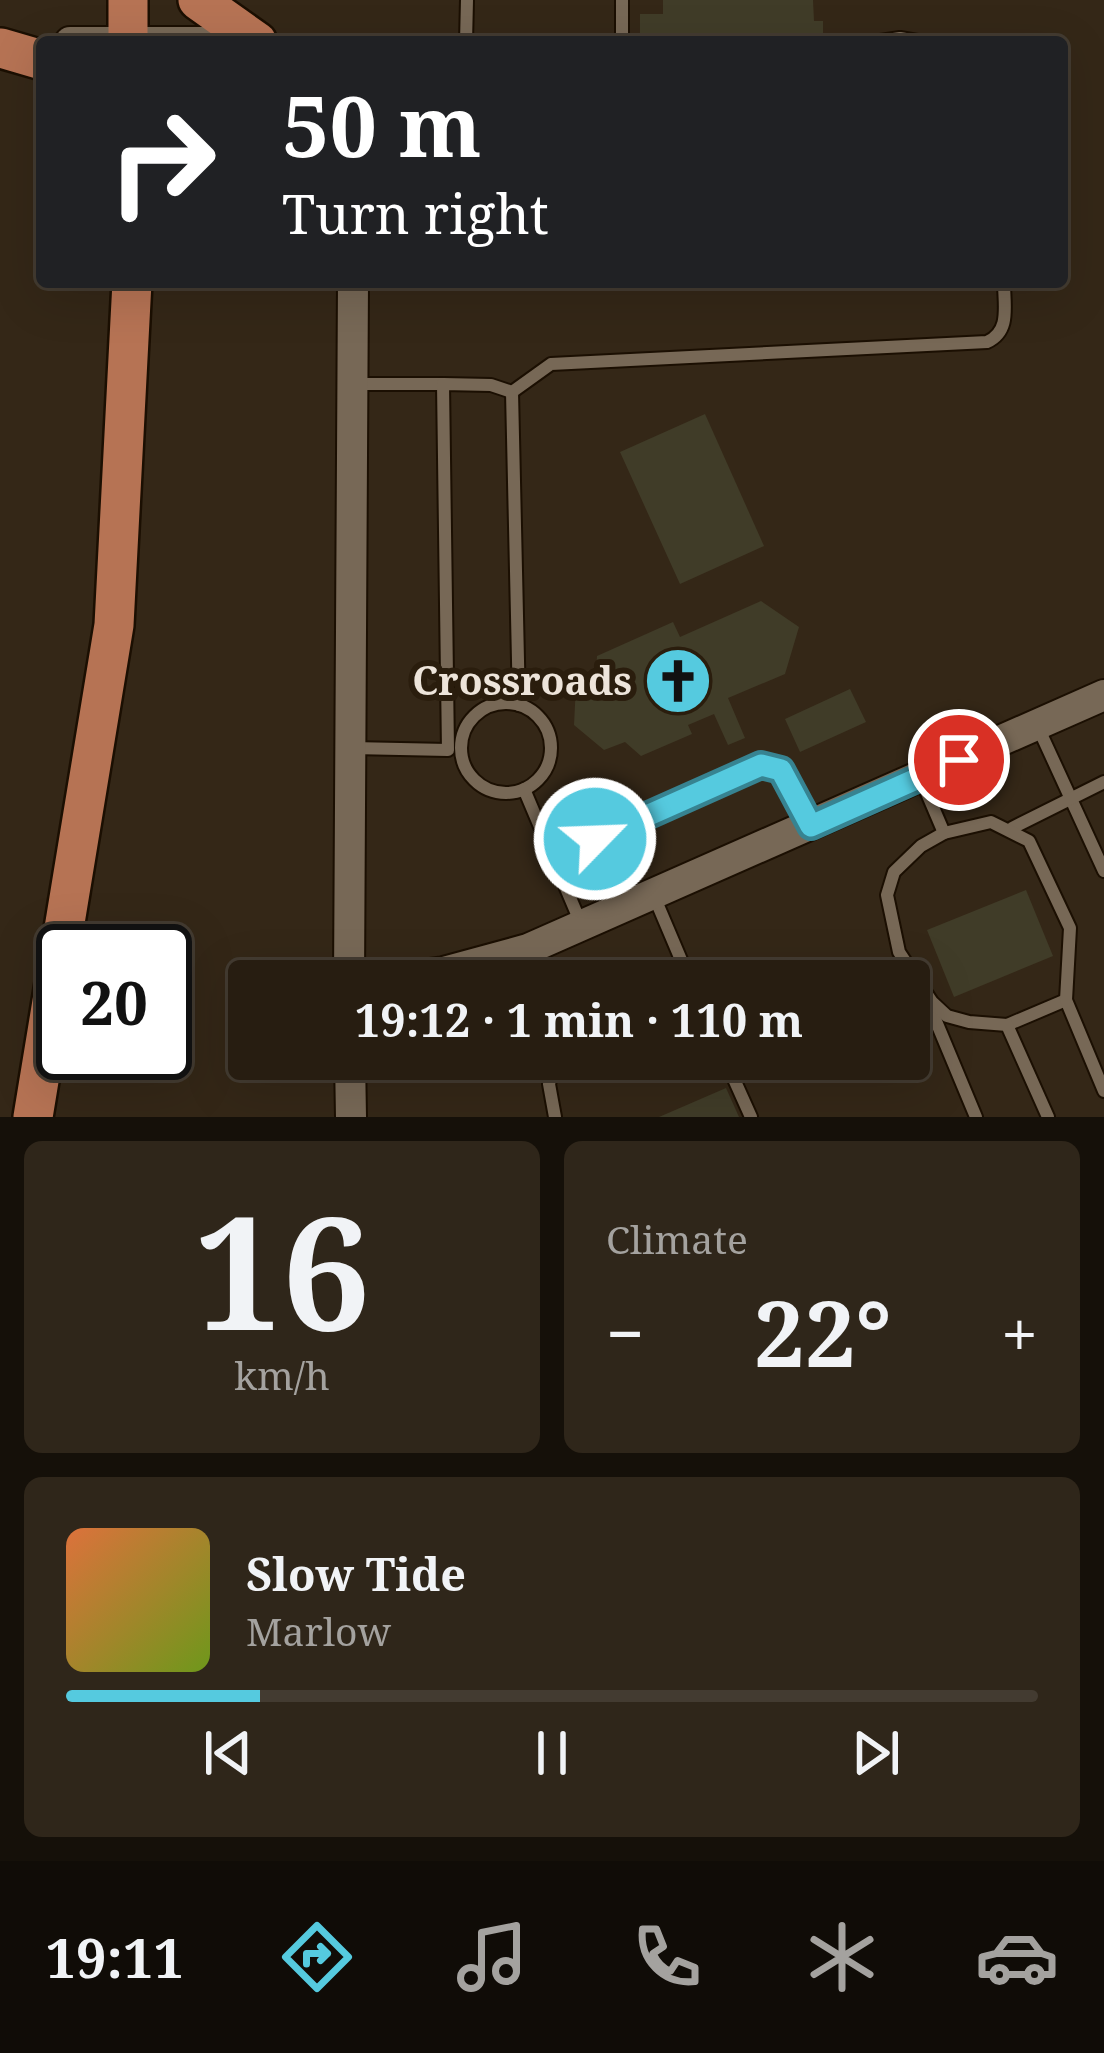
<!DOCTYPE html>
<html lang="en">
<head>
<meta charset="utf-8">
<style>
  body { margin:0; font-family:"Noto Serif",serif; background:#2f261a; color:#f1f3f6; height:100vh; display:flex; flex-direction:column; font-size:45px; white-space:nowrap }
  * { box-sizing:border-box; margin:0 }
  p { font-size:39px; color:#a4a29f }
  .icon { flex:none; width:66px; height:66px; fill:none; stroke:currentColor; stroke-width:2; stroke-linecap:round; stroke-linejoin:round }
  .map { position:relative; height:1117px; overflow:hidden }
  .panel { display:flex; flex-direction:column; gap:24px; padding:24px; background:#151009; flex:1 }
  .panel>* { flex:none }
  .banner { position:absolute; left:36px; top:36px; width:1032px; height:252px; border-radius:12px; box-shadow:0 12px 48px #0002,0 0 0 3px #433b31; background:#202124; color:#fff; overflow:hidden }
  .speed { position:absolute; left:36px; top:924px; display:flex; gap:24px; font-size:60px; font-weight:700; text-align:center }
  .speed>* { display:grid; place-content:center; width:156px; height:156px; border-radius:50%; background:#271d11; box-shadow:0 12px 48px #0002,0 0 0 3px #433b31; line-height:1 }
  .speed .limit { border:6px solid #111; border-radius:18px; background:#fff; color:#111 }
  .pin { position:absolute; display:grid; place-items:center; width:102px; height:102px; color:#fff; margin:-51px; border:6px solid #fff; border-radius:50%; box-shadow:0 3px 12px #0007 }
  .me { position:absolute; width:132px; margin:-66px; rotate:66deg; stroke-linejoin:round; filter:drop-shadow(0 0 9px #0008) }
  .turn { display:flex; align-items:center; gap:42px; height:252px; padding:0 48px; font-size:54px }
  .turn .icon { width:156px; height:156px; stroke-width:2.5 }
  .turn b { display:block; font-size:84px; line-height:102px }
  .big { font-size:90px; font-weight:700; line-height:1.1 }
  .panel .card { flex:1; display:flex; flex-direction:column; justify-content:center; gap:18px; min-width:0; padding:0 42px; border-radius:18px; background:#2f261a }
  .panel .dial { align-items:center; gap:0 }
  .dial b { font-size:156px; line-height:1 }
  .song { display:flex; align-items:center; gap:36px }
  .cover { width:144px; height:144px; border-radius:18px; background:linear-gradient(135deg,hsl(20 70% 55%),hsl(80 70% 35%)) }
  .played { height:12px; border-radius:6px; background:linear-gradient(90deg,#55cadf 20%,#433b31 20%) }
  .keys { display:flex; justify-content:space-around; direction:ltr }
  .heat { display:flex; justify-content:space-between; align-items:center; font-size:66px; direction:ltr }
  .panel .tiles { flex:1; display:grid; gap:24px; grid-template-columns:1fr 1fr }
  .card:last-child { grid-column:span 2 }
  .trip { position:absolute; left:228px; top:960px; width:702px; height:120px; border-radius:12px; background:#271d11; box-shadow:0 12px 48px #0002,0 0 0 3px #433b31; font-weight:700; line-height:120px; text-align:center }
  .tab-bar { display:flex; height:192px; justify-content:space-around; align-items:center; background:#100c07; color:#a4a29f }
  .tab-bar .icon { width:84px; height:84px }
  .tab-bar .on { color:#55cadf }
  .tab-bar b { font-size:54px; color:#f1f3f6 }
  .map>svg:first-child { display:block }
  .building { fill:#403c28 }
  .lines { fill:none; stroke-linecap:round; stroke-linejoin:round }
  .service-casing { stroke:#1b0f02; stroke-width:16 }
  .tertiary-casing { stroke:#1b0f02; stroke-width:34 }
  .trunk-casing { stroke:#1b0f02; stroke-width:44 }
  .service { stroke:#776856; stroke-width:12 }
  .tertiary { stroke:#776856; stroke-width:30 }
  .trunk { stroke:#b67354; stroke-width:39 }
  .route-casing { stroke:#378391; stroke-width:30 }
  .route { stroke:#55cadf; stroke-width:21 }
  .labels { text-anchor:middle; stroke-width:12; stroke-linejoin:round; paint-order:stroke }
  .poi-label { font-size:39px; font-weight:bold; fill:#ede4da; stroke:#2a1d0d; text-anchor:end }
</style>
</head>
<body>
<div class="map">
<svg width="1104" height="1117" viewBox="0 0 1104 1117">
  <rect width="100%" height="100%" fill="#342717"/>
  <!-- building -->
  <g class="building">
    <path d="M663,0H813L814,21H823V42H640V14H663Z"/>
    <path d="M705,414L764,546L680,584L620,452Z"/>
    <path d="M761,601L799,627L785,674L728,698L745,738L728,745L714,714L688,725L692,734L641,756L625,742L604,750L574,725L576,685L596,676L597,656L673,622L680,637Z"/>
    <path d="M850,689L866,722L800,752L785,719Z"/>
    <path d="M1026,890L1053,956L954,997L927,930Z"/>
    <path d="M628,1059H672L635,1075Z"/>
    <path d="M726,1088L739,1117H659Z"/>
  </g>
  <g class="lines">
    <defs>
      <g id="service">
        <path d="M466,42L467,0"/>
        <path d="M622,42V0"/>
        <path d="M874,42L900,38L923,42"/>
        <path d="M354,384H443"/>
        <path d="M512,392L519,705"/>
        <circle cx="506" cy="748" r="45"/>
        <path d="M1037,725L1104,871"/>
        <path d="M352,748L448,750L443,384L491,385L512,392L551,364L987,342C1011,331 1004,306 1004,282"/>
        <path d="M921,779L944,833"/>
        <path d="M524,789L582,926"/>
        <path d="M1012,828L1104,782"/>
        <path d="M553,858L762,765L781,770L811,825"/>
        <path d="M654,896L690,981"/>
        <path d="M928,1002L976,1117"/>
        <path d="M1007,1025L1066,1000"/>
        <path d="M725,1059L751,1117"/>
        <path d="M555,1117L549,1084L556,1059"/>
        <path d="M1048,1117L1007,1025L969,1022L947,1016L932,1002L899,952L887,895L894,872L921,846L944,833L991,822L1029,841L1070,928L1066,1000L1104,1091"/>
      </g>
      <g id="tertiary">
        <path d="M70,42H250"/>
        <path d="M349,981L353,282"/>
        <path d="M378,981L444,972L528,949L1104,695"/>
        <path d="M350,1059L351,1117"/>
      </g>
      <g id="trunk">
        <path d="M198,0L257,42"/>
        <path d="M128,42V0"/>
        <path d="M1,48L42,60"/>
        <path d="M33,1117L114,625L132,282"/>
      </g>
    </defs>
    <!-- service casing -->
    <use href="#service" class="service-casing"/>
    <!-- tertiary casing -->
    <use href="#tertiary" class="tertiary-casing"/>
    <!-- trunk casing -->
    <use href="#trunk" class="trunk-casing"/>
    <!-- service -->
    <use href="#service" class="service"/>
    <!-- tertiary -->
    <use href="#tertiary" class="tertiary"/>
    <!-- trunk -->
    <use href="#trunk" class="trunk"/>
  </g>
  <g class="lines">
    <defs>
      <path id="route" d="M595,839L761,765L781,770L811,826L959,760"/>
    </defs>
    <!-- route casing -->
    <use href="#route" class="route-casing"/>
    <!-- route -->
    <use href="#route" class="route"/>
  </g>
  <!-- icons -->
  <defs>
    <symbol id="church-disc" viewBox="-11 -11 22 22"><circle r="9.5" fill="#55cadf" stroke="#2a1d0d"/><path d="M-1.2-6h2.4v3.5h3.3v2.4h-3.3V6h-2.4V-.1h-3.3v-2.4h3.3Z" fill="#111"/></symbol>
  </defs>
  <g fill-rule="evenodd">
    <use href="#church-disc" x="640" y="643" width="76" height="76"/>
  </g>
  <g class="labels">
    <!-- poi labels -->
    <g class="poi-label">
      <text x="632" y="695">Crossroads</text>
    </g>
  </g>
</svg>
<div class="speed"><div class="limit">20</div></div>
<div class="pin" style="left:959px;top:760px;background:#d93025"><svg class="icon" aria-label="arrive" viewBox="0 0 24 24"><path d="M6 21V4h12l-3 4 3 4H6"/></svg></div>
<svg class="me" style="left:595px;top:839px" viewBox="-20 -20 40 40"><circle r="17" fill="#55cadf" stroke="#fff" stroke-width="3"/><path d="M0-11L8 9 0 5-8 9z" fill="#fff"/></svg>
<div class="trip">19:12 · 1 min · 110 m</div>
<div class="banner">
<div class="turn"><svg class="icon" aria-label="right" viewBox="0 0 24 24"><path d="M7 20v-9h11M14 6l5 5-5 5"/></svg><div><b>50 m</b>Turn right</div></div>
</div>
</div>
<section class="panel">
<div class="tiles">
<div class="card dial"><b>16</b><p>km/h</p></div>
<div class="card"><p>Climate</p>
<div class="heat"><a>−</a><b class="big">22°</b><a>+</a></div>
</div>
<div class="card">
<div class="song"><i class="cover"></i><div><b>Slow Tide</b><p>Marlow</p></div></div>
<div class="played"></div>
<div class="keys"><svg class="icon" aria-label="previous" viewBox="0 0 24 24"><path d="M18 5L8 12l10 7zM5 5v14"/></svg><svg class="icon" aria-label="pause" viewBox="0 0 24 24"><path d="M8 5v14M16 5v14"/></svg><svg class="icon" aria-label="next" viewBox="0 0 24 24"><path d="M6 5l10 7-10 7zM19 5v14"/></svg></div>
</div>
</div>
</section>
<nav class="tab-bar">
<b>19:11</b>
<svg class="icon on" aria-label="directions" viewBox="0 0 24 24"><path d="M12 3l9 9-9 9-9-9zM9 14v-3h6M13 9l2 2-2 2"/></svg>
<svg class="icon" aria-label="music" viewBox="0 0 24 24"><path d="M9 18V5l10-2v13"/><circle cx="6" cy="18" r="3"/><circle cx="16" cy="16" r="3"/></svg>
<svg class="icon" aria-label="phone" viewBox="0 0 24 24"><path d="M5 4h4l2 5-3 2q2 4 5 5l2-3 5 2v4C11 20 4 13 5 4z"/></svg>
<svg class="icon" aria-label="climate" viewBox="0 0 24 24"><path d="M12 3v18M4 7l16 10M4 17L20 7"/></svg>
<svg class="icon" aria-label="car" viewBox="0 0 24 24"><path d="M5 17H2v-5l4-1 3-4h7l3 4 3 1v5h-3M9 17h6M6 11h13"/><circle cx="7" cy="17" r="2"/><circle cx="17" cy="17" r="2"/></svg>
</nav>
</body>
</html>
